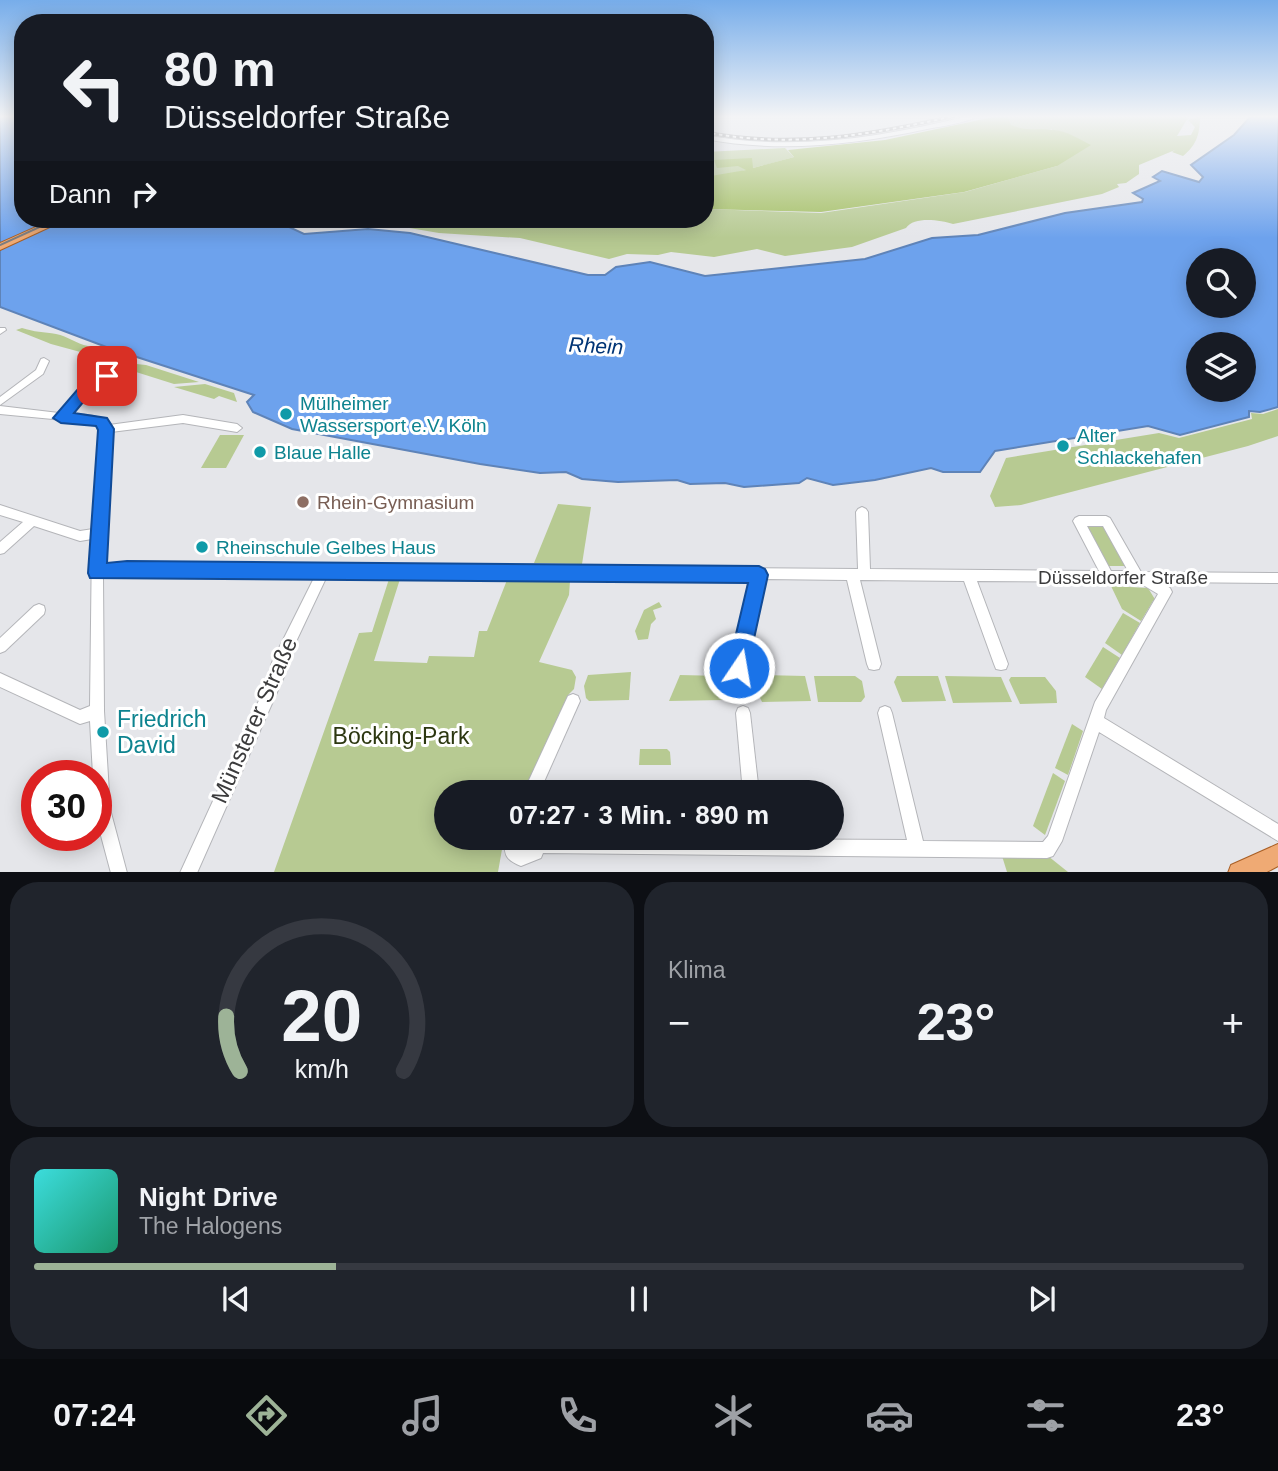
<!DOCTYPE html>
<html lang="de">
<head>
<meta charset="utf-8">
<style>
  body { margin:0; font-family:Arial,sans-serif; background:#20242c; color:#f1f3f6; height:100vh; display:flex; flex-direction:column; font-size:26px; white-space:nowrap }
  * { box-sizing:border-box; margin:0 }
  p { font-size:23px; color:#9ea1a6 }
  .icon { flex:none; width:38px; height:38px; fill:none; stroke:currentColor; stroke-width:2; stroke-linecap:round; stroke-linejoin:round }
  .map { position:relative; height:872px; overflow:hidden }
  .drawer { display:flex; flex-direction:column; gap:10px; padding:10px; background:#0d0f14; flex:1 }
  .drawer>* { flex:none }
  .top-card { position:absolute; left:14px; top:14px; width:700px; height:214px; border-radius:28px; box-shadow:0 4px 18px #0003; background:#171b24; color:#f1f3f6; overflow:hidden }
  .fabs { position:absolute; left:1186px; top:248px; display:grid; gap:14px }
  .fabs a { display:grid; place-items:center; width:70px; height:70px; border-radius:50%; background:#171b24; box-shadow:0 4px 18px #0003; font-size:35px }
  .speed { position:absolute; left:21px; top:760px; display:flex; gap:14px; font-size:35px; font-weight:700; text-align:center }
  .speed>* { display:grid; place-content:center; width:91px; height:91px; border-radius:50%; background:#171b24; box-shadow:0 4px 18px #0003; line-height:1 }
  .speed .limit { border:10px solid #d22; background:#fff; color:#111 }
  .pin { position:absolute; display:grid; place-items:center; width:60px; height:60px; color:#fff; margin:-30px; border-radius:14px; box-shadow:0 4px 10px #0006 }
  .me { position:absolute; width:77px; margin:-38px; rotate:12deg; stroke-linejoin:round; filter:drop-shadow(0 0 5px #0008) }
  .turn { display:flex; align-items:center; gap:24px; height:147px; padding:0 35px; font-size:32px }
  .turn .icon { width:91px; height:91px; stroke-width:2.5 }
  .turn b { display:block; font-size:49px; line-height:60px }
  .then { display:flex; align-items:center; height:66px; padding:0 35px; background:#0003; gap:14px; font-size:26px }
  .big { font-size:52px; font-weight:600; line-height:1.1 }
  .drawer .tile { flex:1; display:flex; flex-direction:column; justify-content:center; gap:10px; min-width:0; padding:0 24px; border-radius:28px; background:#20242c }
  .drawer .dial { align-items:center; gap:0 }
  .dial svg { height:182px; overflow:visible; fill:none; stroke:#363941; stroke-width:7; stroke-linecap:round; text-anchor:middle }
  .dial text { fill:#f1f3f6; stroke:none }
  .song { display:flex; align-items:center; gap:21px }
  .cover { width:84px; height:84px; border-radius:10px; background:linear-gradient(135deg,hsl(180 70% 55%),hsl(160 70% 35%)) }
  .played { height:7px; border-radius:4px; background:linear-gradient(90deg,#9db397 25%,#363941 25%) }
  .keys { display:flex; justify-content:space-around; direction:ltr }
  .heat { display:flex; justify-content:space-between; align-items:center; font-size:38px; direction:ltr }
  .drawer .tiles { flex:1; display:grid; gap:10px; grid-template-columns:1fr 1fr }
  .tile:last-child { grid-column:span 2 }
  .trip { position:absolute; left:434px; top:780px; width:410px; height:70px; border-radius:35px; background:#171b24; box-shadow:0 4px 18px #0003; font-weight:600; line-height:70px; text-align:center }
  .tab-bar { display:flex; height:112px; justify-content:space-around; align-items:center; background:#090b0e; color:#9ea1a6 }
  .tab-bar .icon { width:49px; height:49px }
  .tab-bar .current { color:#9db397 }
  .tab-bar b { font-size:32px; color:#f1f3f6 }
  .map>svg:first-child { display:block }
  .green { fill:#b7ca92 }
  .forest { fill:#a2be61 }
  .water { fill:#6da2ed; stroke:#5e83b8; stroke-width:2; fill-rule:evenodd }
  .lines { fill:none; stroke-linecap:round; stroke-linejoin:round }
  .minor-casing { stroke:#b4b5b9; stroke-width:2 }
  .major-casing { stroke:#a95f25; stroke-width:2 }
  .minor { fill:#fff; fill-rule:evenodd }
  .major { fill:#efaa74; fill-rule:evenodd }
  .tram { stroke:#7d7d7f; stroke-width:2 }
  .rail-casing { stroke:#7d7d7f; stroke-width:3.5 }
  .rail { stroke:#fff; stroke-width:2; stroke-dasharray:3.5; stroke-linecap:butt }
  .route { fill:#1a73e8; stroke:#114b97; stroke-width:2 }
  .culture-dot { fill:#0f9aa8; stroke:#fff; stroke-width:2.5 }
  .education-dot { fill:#8d6e63; stroke:#fff; stroke-width:2.5 }
  .labels { text-anchor:middle; stroke-width:6; stroke-linejoin:round; paint-order:stroke }
  .culture-label { font-size:19px; fill:#0d838f; stroke:#fff; text-anchor:start }
  .education-label { font-size:19px; fill:#785e54; stroke:#fff; text-anchor:start }
  .street-label { font-size:19px; fill:#3b3b3c; stroke:#fff }
  .water-label { font-size:21px; font-style:italic; fill:#003475; stroke:#fff }
  .near-culture-label { font-size:23px; fill:#0d838f; stroke:#fff; text-anchor:start }
  .near-street-label { font-size:23px; fill:#3b3b3c; stroke:#fff }
  .near-park-label { font-size:23px; fill:#2c3710; stroke:#fff }
</style>
</head>
<body>
<div class="map">
<svg width="1278" height="873" viewBox="0 0 1278 873">
  <rect width="100%" height="100%" fill="#e5e6ea"/>
  <!-- green -->
  <g class="green">
    <path d="M1007,116H1189L1177,136L1191,135L1195,127L1188,120L1200,116C1200,137 1195,146 1183,156L1172,152L1175,150L1139,165V174L1126,183L1117,184L1119,187L1102,194L953,224C940,220 914,216 906,228L852,247L785,256L757,249L714,257L671,252L658,255L627,254L609,259L520,238L439,233L356,219H705V209L821,213L965,192L1057,166L1052,129L1029,132L1010,125Z"/>
    <path d="M785,148L794,157L731,174L705,177V152Z"/>
    <path d="M22,328C34,332 44,332 56,334C68,336 76,344 88,346L84,353L51,344L16,330Z"/>
    <path d="M98,360L146,365L199,382L174,384Z"/>
    <path d="M205,384L234,393L237,402L219,396L214,399L174,387Z"/>
    <path d="M1278,409V436L1248,446L1021,505L995,507L990,496L1006,458L1159,433L1179,438L1252,419L1251,413L1263,414Z"/>
    <path d="M220,435H244L226,468H201Z"/>
    <path d="M558,504L591,507L582,564L534,563Z"/>
    <path d="M1084,524H1106L1129,566H1107Z"/>
    <path d="M389,579H400L374,661L427,663L429,656L474,657L479,631H487L507,580L570,581L569,595L539,662L572,670L576,677L574,689L569,694L523,793H446V838H504L498,872H274L359,633L372,632Z"/>
    <path d="M1111,586L1148,588L1156,601H1153L1141,621L1122,609Z"/>
    <path d="M659,602L662,607L653,610L656,619L651,624L648,639L638,640L635,631L644,610Z"/>
    <path d="M1123,613L1140,623L1122,655L1105,643Z"/>
    <path d="M1103,647L1120,658L1102,689L1085,677Z"/>
    <path d="M631,672L629,700L589,701L586,698L584,686L588,675Z"/>
    <path d="M680,675L722,676L726,688L723,700L669,701Z"/>
    <path d="M759,675L805,676L811,701L762,702L756,689Z"/>
    <path d="M814,676H855L862,681L865,697L861,702H818Z"/>
    <path d="M897,676H938L946,701L902,702L894,682Z"/>
    <path d="M945,676L1001,677L1012,702L953,703Z"/>
    <path d="M1011,677H1045L1056,691L1057,703L1020,704L1009,680Z"/>
    <path d="M1072,724L1083,731L1068,775L1055,768Z"/>
    <path d="M640,749H667L670,752L671,765H639Z"/>
    <path d="M1053,773L1065,781L1045,835L1033,826Z"/>
    <path d="M1002,856H1048L1068,872H1007Z"/>
  </g>
  <!-- forest -->
  <path class="forest" d="M998,116H1007L1011,125C1029,132 1036,128 1054,130C1067,131 1079,139 1091,145L1057,166L964,192L821,212L705,209V177L746,170L738,166L717,168L714,160L752,158L753,168L794,157L788,150L885,140Z"/>
  <!-- water -->
  <path class="water" d="M0,116H23V219H272L304,234L368,229L410,233L588,275H605L616,267L650,262L705,276L865,259L932,238L978,235L1065,213L1142,202L1143,199L1133,193L1160,181L1153,177L1162,171L1199,182L1203,177L1191,165L1234,135L1251,116H1278V407L1260,412L1249,411V417L1180,435L1148,426L995,451L980,472H943L931,468L875,480L833,485L807,478L799,483L744,487L725,483L690,484L677,480L618,482L582,479L566,472L540,473L480,464L292,429L253,412L247,402L254,395L109,348L0,307ZM1199,261H1244V306H1199ZM1199,345H1244V390H1199Z"/>
  <g class="lines">
    <defs>
      <g id="minor">
        <path d="M969,116H979C964,123 944,126 927,129C853,145 779,153 705,139V135C794,152 882,137 969,116Z"/>
        <path d="M0,328H5L6,330L0,334Z"/>
        <path d="M44,358L49,361L43,374L0,405V397L36,370L41,359Z"/>
        <path d="M107,373L110,374L112,376L110,378L92,388L70,414C83,415 100,413 109,425L183,415L237,424L242,428L237,432L183,423L111,432L103,567L127,564L858,569L856,512L858,509L862,507L866,509L868,512L870,569L1099,571L1073,521L1075,518L1079,516H1106L1110,518L1141,572L1278,573V583L1161,582L1170,588L1172,592L1106,710L1104,718L1278,824V841L1099,732L1062,841L1053,856L1047,858L543,853L541,858L521,866C504,859 505,855 504,838H520L522,849L528,847L531,838L907,840L878,713L880,708L885,706L890,708L892,713L923,841L1043,842L1048,836L1095,702L1158,594L1138,582L977,581L1008,664L1006,669L1001,670L996,669L994,664L964,581L860,580L881,664L879,669L874,670L869,669L867,664L847,580L764,579L746,668L744,673L739,675L734,673L732,668L752,579L327,576L285,665L286,672L197,873H180L272,672L271,665L273,660L315,576L127,574L103,577L104,711L110,809L127,873H111L96,817V775H93L90,721L80,724L0,687V673L80,710L90,706L92,539L80,541L34,526L4,553L0,554V542L23,522L0,515V505L80,531L93,529L101,429L95,423L0,414V406L59,413L86,384ZM1087,526H1103L1128,571H1111Z"/>
        <path d="M39,604L44,606L45,610L44,614L5,651L0,653V638L34,606Z"/>
        <path d="M573,694L578,696L580,701L539,793H523L568,696Z"/>
        <path d="M743,706L748,708L750,713L759,793H743L736,713L738,708Z"/>
      </g>
      <g id="major">
        <path d="M54,219H67L0,250V243Z"/>
        <path d="M1278,844V866L1265,873H1228L1231,865Z"/>
      </g>
    </defs>
    <!-- minor casing -->
    <use href="#minor" class="minor-casing"/>
    <!-- major casing -->
    <use href="#major" class="major-casing"/>
    <!-- minor -->
    <use href="#minor" class="minor"/>
    <!-- major -->
    <use href="#major" class="major"/>
    <!-- tram -->
    <path class="tram" d="M0,245L57,219"/>
    <defs>
      <path id="rail" d="M705,132C790,149 871,135 954,116"/>
    </defs>
    <!-- rail casing -->
    <use href="#rail" class="rail-casing"/>
    <!-- rail -->
    <use href="#rail" class="rail"/>
  </g>
  <!-- sky -->
  <linearGradient id="sky" x2="0" y2="1"><stop stop-color="#77adea"/><stop offset="0.49" stop-color="#f3f4f6"/><stop offset="1" stop-color="#f3f4f6" stop-opacity="0"/></linearGradient>
  <rect width="1278" height="238" fill="url(#sky)"/>
  <!-- route -->
  <path class="route" d="M107,372L114,376L94,389L74,413L107,418L114,429L107,563L127,561L759,566L765,569L768,575L746,675L739,678L731,675L728,668L748,583L90,578L88,573L98,430L96,426L61,423L53,418L84,382Z"/>
  <!-- markers -->
  <g class="culture-dot">
    <circle cx="286" cy="414" r="7"/>
    <circle cx="1063" cy="446" r="7"/>
    <circle cx="260" cy="452" r="7"/>
    <circle cx="202" cy="547" r="7"/>
    <circle cx="103" cy="732" r="7"/>
  </g>
  <circle class="education-dot" cx="303" cy="502" r="7"/>
  <g class="labels">
    <!-- culture labels -->
    <g class="culture-label">
      <text x="300" y="410">Mülheimer<tspan x="300" dy="22">Wassersport e.V. Köln</tspan></text>
      <text x="1077" y="442">Alter<tspan x="1077" dy="22">Schlackehafen</tspan></text>
      <text x="274" y="459">Blaue Halle</text>
      <text x="216" y="554">Rheinschule Gelbes Haus</text>
    </g>
    <!-- education labels -->
    <g class="education-label">
      <text x="317" y="509">Rhein-Gymnasium</text>
    </g>
    <!-- street labels -->
    <g class="street-label">
      <text x="1123" y="584">Düsseldorfer Straße</text>
    </g>
    <!-- water labels -->
    <g class="water-label">
      <text transform="translate(596 346) rotate(3)" y="7">Rhein</text>
    </g>
    <!-- near-culture labels -->
    <g class="near-culture-label">
      <text x="117" y="727">Friedrich<tspan x="117" dy="26">David</tspan></text>
    </g>
    <!-- near-street labels -->
    <g class="near-street-label">
      <text transform="translate(254 720) rotate(-66)" y="8">Münsterer Straße</text>
    </g>
    <!-- near-park labels -->
    <g class="near-park-label">
      <text x="401" y="744">Böcking-Park</text>
    </g>
  </g>
</svg>
<div class="fabs">
<a><svg class="icon" aria-label="search" viewBox="0 0 24 24"><circle cx="10" cy="10" r="6"/><path d="M15 15l6 6"/></svg></a>
<a><svg class="icon" aria-label="layers" viewBox="0 0 24 24"><path d="M12 4l9 5-9 5-9-5zM3 14l9 5 9-5"/></svg></a>
</div>
<div class="speed"><div class="limit">30</div></div>
<div class="pin" style="left:107px;top:376px;background:#d93025"><svg class="icon" aria-label="arrive" viewBox="0 0 24 24"><path d="M6 21V4h12l-3 4 3 4H6"/></svg></div>
<svg class="me" style="left:739px;top:668px" viewBox="-20 -20 40 40"><circle r="17" fill="#1a73e8" stroke="#fff" stroke-width="3"/><path d="M0-11L8 9 0 5-8 9z" fill="#fff"/></svg>
<div class="trip">07:27 · 3 Min. · 890 m</div>
<div class="top-card">
<div class="turn"><svg class="icon" aria-label="left" viewBox="0 0 24 24"><path d="M17 20v-9H6M10 6l-5 5 5 5"/></svg><div><b>80 m</b>Düsseldorfer Straße</div></div>
<div class="then">Dann<svg class="icon" aria-label="right" viewBox="0 0 24 24"><path d="M7 20v-9h11M14 6l5 5-5 5"/></svg></div>
</div>
</div>
<section class="drawer">
<div class="tiles">
<div class="tile dial"><svg viewBox="0 0 100 80">
<path d="M14 69A42 42 0 1 1 86 69"/>
<path d="M14 69A42 42 0 0 1 8 45" stroke="#9db397"/>
<text x="50" y="56" font-size="32" font-weight="700">20</text>
<text x="50" y="72" font-size="11">km/h</text>
</svg></div>
<div class="tile"><p>Klima</p>
<div class="heat"><a>−</a><b class="big">23°</b><a>+</a></div>
</div>
<div class="tile">
<div class="song"><i class="cover"></i><div><b>Night Drive</b><p>The Halogens</p></div></div>
<div class="played"></div>
<div class="keys"><svg class="icon" aria-label="previous" viewBox="0 0 24 24"><path d="M18 5L8 12l10 7zM5 5v14"/></svg><svg class="icon" aria-label="pause" viewBox="0 0 24 24"><path d="M8 5v14M16 5v14"/></svg><svg class="icon" aria-label="next" viewBox="0 0 24 24"><path d="M6 5l10 7-10 7zM19 5v14"/></svg></div>
</div>
</div>
</section>
<nav class="tab-bar">
<b>07:24</b>
<svg class="icon current" aria-label="directions" viewBox="0 0 24 24"><path d="M12 3l9 9-9 9-9-9zM9 14v-3h6M13 9l2 2-2 2"/></svg>
<svg class="icon" aria-label="music" viewBox="0 0 24 24"><path d="M9 18V5l10-2v13"/><circle cx="6" cy="18" r="3"/><circle cx="16" cy="16" r="3"/></svg>
<svg class="icon" aria-label="phone" viewBox="0 0 24 24"><path d="M5 4h4l2 5-3 2q2 4 5 5l2-3 5 2v4C11 20 4 13 5 4z"/></svg>
<svg class="icon" aria-label="climate" viewBox="0 0 24 24"><path d="M12 3v18M4 7l16 10M4 17L20 7"/></svg>
<svg class="icon" aria-label="car" viewBox="0 0 24 24"><path d="M5 17H2v-5l4-1 3-4h7l3 4 3 1v5h-3M9 17h6M6 11h13"/><circle cx="7" cy="17" r="2"/><circle cx="17" cy="17" r="2"/></svg>
<svg class="icon" aria-label="filters" viewBox="0 0 24 24"><path d="M4 7h16M4 17h16"/><circle cx="9" cy="7" r="2"/><circle cx="15" cy="17" r="2"/></svg>
<b>23°</b>
</nav>
</body>
</html>
